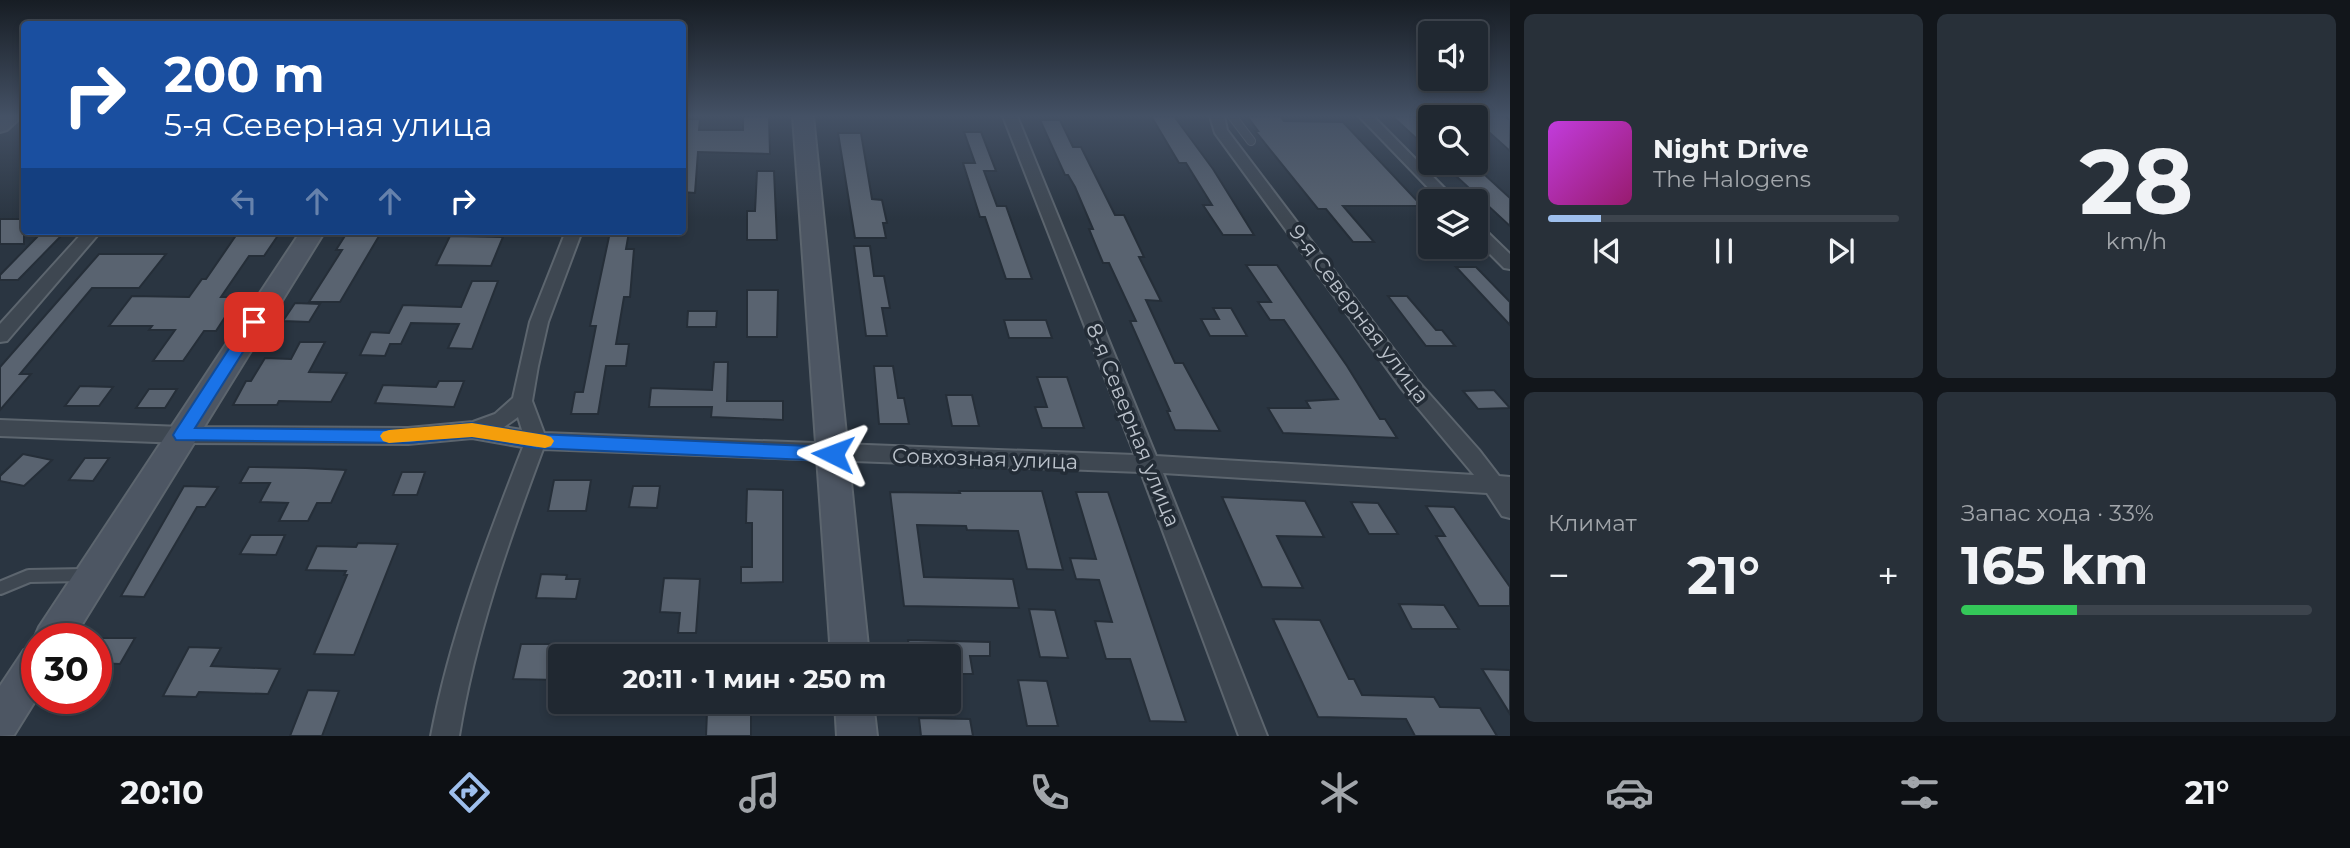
<!DOCTYPE html>
<html lang="ru">
<head>
<meta charset="utf-8">
<style>
  body { margin:0; font-family:Montserrat,sans-serif; background:#283039; color:#f1f3f6; height:100vh; display:flex; flex-direction:column; font-size:26px; white-space:nowrap }
  * { box-sizing:border-box; margin:0 }
  p { font-size:23px; color:#a2a6ab }
  .icon { flex:none; width:38px; height:38px; fill:none; stroke:currentColor; stroke-width:2; stroke-linecap:round; stroke-linejoin:round }
  .map { position:relative; flex:1; overflow:hidden }
  .drawer { display:flex; flex-direction:column; gap:14px; padding:14px; background:#12161b; width:840px }
  .drawer>* { flex:none }
  .hud { position:absolute; left:21px; top:21px; width:665px; height:214px; border-radius:7px; box-shadow:0 4px 10px #0003,0 0 0 2px #3d444d; background:#1a4fa0; color:#fff; overflow:hidden }
  .tools { position:absolute; left:1418px; top:21px; display:grid; gap:14px }
  .tools a { display:grid; place-items:center; width:70px; height:70px; border-radius:7px; background:#202831; box-shadow:0 4px 10px #0003,0 0 0 2px #3d444d; font-size:35px }
  .speed { position:absolute; left:21px; top:623px; display:flex; gap:14px; font-size:35px; font-weight:700; text-align:center }
  .speed>* { display:grid; place-content:center; width:91px; height:91px; border-radius:50%; background:#202831; box-shadow:0 4px 10px #0003,0 0 0 2px #3d444d; line-height:1 }
  .speed .limit { border:10px solid #d22; background:#fff; color:#111 }
  .pin { position:absolute; display:grid; place-items:center; width:60px; height:60px; color:#fff; margin:-30px; border-radius:14px; box-shadow:0 4px 10px #0006 }
  .me { position:absolute; width:77px; margin:-38px; rotate:273deg; stroke-linejoin:round; filter:drop-shadow(0 0 5px #0008) }
  .turn { display:flex; align-items:center; gap:24px; height:147px; padding:0 28px; font-size:32px }
  .turn .icon { width:91px; height:91px; stroke-width:2.5 }
  .turn b { display:block; font-size:49px; line-height:60px }
  .lanes { display:flex; align-items:center; height:66px; padding:0 28px; background:#0003; justify-content:center; gap:35px; direction:ltr }
  .lanes .off { opacity:.35 }
  .big { font-size:52px; font-weight:700; line-height:1.1 }
  .drawer .widget { flex:1; display:flex; flex-direction:column; justify-content:center; gap:10px; min-width:0; padding:0 24px; border-radius:10px; background:#283039 }
  .drawer .dial { align-items:center; gap:0 }
  .dial b { font-size:91px; line-height:1 }
  .song { display:flex; align-items:center; gap:21px }
  .cover { width:84px; height:84px; border-radius:10px; background:linear-gradient(135deg,hsl(290 70% 55%),hsl(320 70% 35%)) }
  .played { height:7px; border-radius:4px; background:linear-gradient(90deg,#9ebfed 15%,#3d444d 15%) }
  .keys { display:flex; justify-content:space-around; direction:ltr }
  .heat { display:flex; justify-content:space-between; align-items:center; font-size:38px; direction:ltr }
  .charge { height:10px; border-radius:5px; background:linear-gradient(90deg,#34c759 33%,#3d444d 0) }
  .drawer .tiles { flex:1; display:grid; gap:14px; grid-template-columns:repeat(2,1fr) }
  .trip { position:absolute; left:548px; top:644px; width:413px; height:70px; border-radius:7px; background:#202831; box-shadow:0 4px 10px #0003,0 0 0 2px #3d444d; font-weight:700; line-height:70px; text-align:center }
  .menu { display:flex; height:112px; justify-content:space-around; align-items:center; background:#0d1014; color:#a2a6ab }
  .menu .icon { width:49px; height:49px }
  .menu .active { color:#9ebfed }
  .menu b { font-size:32px; color:#f1f3f6 }
  main { display:flex; flex:1; min-height:0 }
  .map>svg:first-child { display:block }
  .building { fill:#596370; stroke:#252e38; stroke-width:2 }
  .lines { fill:none; stroke-linecap:round; stroke-linejoin:round }
  .lane-far1-casing { stroke:#5c656e; stroke-width:10 }
  .lane-casing { stroke:#5c656e; stroke-width:16 }
  .street-casing { stroke:#5c656e; stroke-width:4 }
  .secondary-casing { stroke:#5c656e; stroke-width:4 }
  .lane-far1 { stroke:#3e4751; stroke-width:8 }
  .lane { stroke:#3e4751; stroke-width:12 }
  .street { fill:#3e4751; fill-rule:evenodd }
  .secondary { fill:#4d5663; fill-rule:evenodd }
  .route { fill:#1a73e8; stroke:#114b97; stroke-width:2 }
  .slow { fill:#f59e0b }
  .labels { text-anchor:middle; stroke-width:7; stroke-linejoin:round; paint-order:stroke }
  .street-label { font-size:21px; fill:#bbc2cb; stroke:#232c36 }
</style>
</head>
<body>
<main>
<div class="map">
<svg width="1510" height="736" viewBox="0 0 1510 736">
  <rect width="100%" height="100%" fill="#2a3541"/>
  <!-- building -->
  <g class="building">
    <path d="M743,116H769L770,154L698,152L695,193L682,192V119H700L699,130H743Z"/>
    <path d="M1151,116H1174L1213,169L1254,235H1223L1203,205H1212L1186,163H1179Z"/>
    <path d="M1247,116H1280L1284,121L1343,122L1422,206H1343L1374,242H1353L1326,209H1318L1255,131H1258Z"/>
    <path d="M1392,116H1430V151Z"/>
    <path d="M1471,116H1504L1510,120V151Z"/>
    <path d="M1040,120H1060L1073,147H1081L1115,215H1124L1144,257H1139L1161,301L1146,300L1175,363H1183L1220,431L1175,430L1167,411H1170L1130,321H1136L1109,263H1103L1089,229H1093L1075,187L1068,175H1065Z"/>
    <path d="M964,132H981L996,171H984L997,206H1006L1032,279H1006L985,217H980L963,163H975Z"/>
    <path d="M838,133H861L872,199L882,200L887,223H883L886,238H855Z"/>
    <path d="M1442,163H1472L1510,198V226Z"/>
    <path d="M757,171H774L777,240H747V211H755Z"/>
    <rect x="0" y="219" width="24" height="25"/>
    <path d="M239,231H281L264,256H249L221,297H238L216,331H204L183,361H153L175,330H149L152,326H109L132,296L189,297L202,279H206Z"/>
    <path d="M348,231H382L340,302H309L342,250H336Z"/>
    <path d="M610,232H629L626,249H634L630,297H624L616,344H629L626,366H606L598,414H571L575,392H583L596,326H590Z"/>
    <path d="M39,235H62L18,280H0V275Z"/>
    <path d="M450,236L503,237L491,266L436,265Z"/>
    <path d="M854,246H870L874,276H884L890,308H882L887,336H866Z"/>
    <path d="M99,254H166L139,288H92L20,374H31L0,410V367Z"/>
    <path d="M1246,265H1277L1347,366L1380,419H1385L1397,438L1283,433L1268,408H1310L1306,401L1338,399L1284,320H1270L1258,302H1271Z"/>
    <path d="M1456,267H1476L1510,302V325Z"/>
    <path d="M472,281H498L472,349L448,348L459,324L411,323L401,344H390L385,356L360,355L371,332L389,333L403,305L461,307Z"/>
    <path d="M747,290H778L777,337H747Z"/>
    <path d="M1388,296H1407L1436,330H1442L1455,346H1426Z"/>
    <path d="M295,303L320,304L309,322L283,321Z"/>
    <path d="M1213,308H1231L1247,336H1210L1201,319H1219Z"/>
    <path d="M688,311H717L716,327H687Z"/>
    <path d="M1004,320H1046L1052,338H1009Z"/>
    <path d="M300,342H325L309,372L347,373L331,402L279,401L277,405H233L246,381H251L265,358L291,359Z"/>
    <path d="M714,362H728L727,401H783V420L711,417L712,407H649L651,388L712,390Z"/>
    <path d="M874,366H893L898,398H904L909,424H879Z"/>
    <path d="M1037,377H1067L1084,428H1042L1035,407H1047Z"/>
    <path d="M439,381H464L454,407L375,403L383,385L436,387Z"/>
    <path d="M80,386L113,387L99,406H65Z"/>
    <path d="M149,389H177L165,408H136Z"/>
    <path d="M1494,390L1510,408L1478,409L1463,391Z"/>
    <path d="M946,395H972L979,426H952Z"/>
    <path d="M23,454L52,460L24,486L0,481V476Z"/>
    <path d="M85,458H109L93,481L69,480Z"/>
    <path d="M249,467L306,468L346,470L331,503H317L308,521H279L288,503L260,502L270,483H240Z"/>
    <path d="M402,472H425L417,495H393Z"/>
    <path d="M554,480H591L586,511H548Z"/>
    <path d="M184,486L218,487L205,507H197L144,597L121,596Z"/>
    <path d="M633,486H660L657,508L629,507Z"/>
    <path d="M747,489L783,490V582L741,583V567H752V523H746Z"/>
    <path d="M959,491H1042L1063,570L1027,569L1018,531L967,530L966,526L917,525L924,577L1013,579L1019,608L904,606L890,492L960,493Z"/>
    <path d="M1076,492H1108L1186,722L1150,721L1130,659H1106L1095,621L1112,622L1099,580L1076,579L1070,558L1096,559Z"/>
    <path d="M1222,497L1305,501L1324,537L1277,536L1303,588L1262,587Z"/>
    <path d="M1351,502L1378,503L1398,534H1369Z"/>
    <path d="M1426,506L1454,507L1510,587V606H1479L1436,536H1445Z"/>
    <path d="M251,535H285L276,555L240,554Z"/>
    <path d="M358,543L398,544L354,655L314,654L347,575H344L346,571L306,570L317,546L356,547Z"/>
    <path d="M541,574L567,575L566,579H580L576,599L536,598Z"/>
    <path d="M664,578L700,579L696,633H678L680,613L660,612Z"/>
    <path d="M1399,604L1444,605L1459,629H1412Z"/>
    <path d="M1029,609L1055,610L1068,658L1040,657Z"/>
    <path d="M1273,619L1320,620L1349,679H1354L1362,695L1434,697L1440,707L1480,708L1497,736H1415L1406,719L1318,717Z"/>
    <path d="M96,638H135L120,664L96,663Z"/>
    <path d="M908,640L990,642V656H970L973,674H948V656H910Z"/>
    <path d="M521,644H562L556,680L513,679Z"/>
    <path d="M189,647L221,648L211,666L280,669L268,694L199,692L196,697L163,696Z"/>
    <path d="M1482,669L1510,670V714Z"/>
    <path d="M1018,680L1047,681L1058,726H1027Z"/>
    <path d="M308,690L339,691L322,736H290Z"/>
    <path d="M707,712H751V736H706Z"/>
    <path d="M919,718L970,719L973,736H921Z"/>
  </g>
  <g class="lines">
    <defs>
      <path id="lane-far1" d="M1232,116L1251,141"/>
      <path id="lane" d="M0,588L29,576L84,575"/>
      <g id="street">
        <path d="M1003,116H1017L1156,456L1474,475L1402,389L1215,133L1210,116H1224L1227,130L1416,379L1479,450L1499,476L1510,477V518L1502,516L1487,493L1163,473L1267,736H1239L1141,472L543,449C508,543 475,637 459,736H431C450,636 486,542 523,447L472,438L408,444L182,443L0,436V420L182,427L408,428L473,422L495,414L513,398L530,322L566,231H582L548,322L538,366L532,401L544,433L1135,455ZM518,417L522,430L504,427Z"/>
        <path d="M1359,116H1373L1457,201H1441Z"/>
        <path d="M1475,224L1481,226L1510,254V269L1504,268L1475,239Z"/>
        <path d="M84,231H101L7,341L0,342V324Z"/>
      </g>
      <g id="secondary">
        <path d="M0,116H22L7,130L0,132Z"/>
        <path d="M793,116H813L869,656H831Z"/>
        <path d="M301,231H325L73,639H37V698L14,735L0,736V686L24,650L36,645L34,639L39,627Z"/>
        <path d="M835,702H873L877,736H837Z"/>
      </g>
    </defs>
    <!-- lane-far1 casing -->
    <use href="#lane-far1" class="lane-far1-casing"/>
    <!-- lane casing -->
    <use href="#lane" class="lane-casing"/>
    <!-- street casing -->
    <use href="#street" class="street-casing"/>
    <!-- secondary casing -->
    <use href="#secondary" class="secondary-casing"/>
    <!-- lane-far1 -->
    <use href="#lane-far1" class="lane-far1"/>
    <!-- lane -->
    <use href="#lane" class="lane"/>
    <!-- street -->
    <use href="#street" class="street"/>
    <!-- secondary -->
    <use href="#secondary" class="secondary"/>
  </g>
  <!-- sky -->
  <linearGradient id="sky" x2="0" y2="1"><stop stop-color="#171d24"/><stop offset="0.53" stop-color="#445165"/><stop offset="1" stop-color="#445165" stop-opacity="0"/></linearGradient>
  <rect width="1510" height="219" fill="url(#sky)"/>
  <!-- route -->
  <path class="route" d="M254,317L262,322L195,428L408,430L472,423L536,434L833,447L839,449L842,454L839,458L833,461L536,448L472,437L408,443L176,440L173,435L176,430L249,318Z"/>
  <!-- slow -->
  <path class="slow" d="M472,423L545,435L551,437L554,441L551,446L545,448L472,437L389,443L383,441L380,436L383,432L389,430Z"/>
  <g class="labels">
    <!-- street labels -->
    <g class="street-label">
      <text transform="translate(1359 314) rotate(53)" y="7">9-я Северная улица</text>
      <text transform="translate(1133 425) rotate(68)" y="7">8-я Северная улица</text>
      <text transform="translate(985 459) rotate(2)" y="7">Совхозная улица</text>
    </g>
  </g>
</svg>
<div class="tools">
<a><svg class="icon" aria-label="sound" viewBox="0 0 24 24"><path d="M4 9h4l5-4v14l-5-4H4zM17 9q2 3 0 6"/></svg></a>
<a><svg class="icon" aria-label="search" viewBox="0 0 24 24"><circle cx="10" cy="10" r="6"/><path d="M15 15l6 6"/></svg></a>
<a><svg class="icon" aria-label="layers" viewBox="0 0 24 24"><path d="M12 4l9 5-9 5-9-5zM3 14l9 5 9-5"/></svg></a>
</div>
<div class="speed"><div class="limit">30</div></div>
<div class="pin" style="left:254px;top:322px;background:#d93025"><svg class="icon" aria-label="arrive" viewBox="0 0 24 24"><path d="M6 21V4h12l-3 4 3 4H6"/></svg></div>
<svg class="me" style="left:833px;top:454px" viewBox="-20 -20 40 40"><path d="M0-17L14 15 0 8-14 15z" fill="#1a73e8" stroke="#fff" stroke-width="4"/></svg>
<div class="trip">20:11 · 1 мин · 250 m</div>
<div class="hud">
<div class="turn"><svg class="icon" aria-label="right" viewBox="0 0 24 24"><path d="M7 20v-9h11M14 6l5 5-5 5"/></svg><div><b>200 m</b>5-я Северная улица</div></div>
<div class="lanes"><svg class="icon off" aria-label="left" viewBox="0 0 24 24"><path d="M17 20v-9H6M10 6l-5 5 5 5"/></svg><svg class="icon off" aria-label="ahead" viewBox="0 0 24 24"><path d="M12 20V5M6 11l6-6 6 6"/></svg><svg class="icon off" aria-label="ahead" viewBox="0 0 24 24"><path d="M12 20V5M6 11l6-6 6 6"/></svg><svg class="icon" aria-label="right" viewBox="0 0 24 24"><path d="M7 20v-9h11M14 6l5 5-5 5"/></svg></div>
</div>
</div>
<section class="drawer">
<div class="tiles">
<div class="widget">
<div class="song"><i class="cover"></i><div><b>Night Drive</b><p>The Halogens</p></div></div>
<div class="played"></div>
<div class="keys"><svg class="icon" aria-label="previous" viewBox="0 0 24 24"><path d="M18 5L8 12l10 7zM5 5v14"/></svg><svg class="icon" aria-label="pause" viewBox="0 0 24 24"><path d="M8 5v14M16 5v14"/></svg><svg class="icon" aria-label="next" viewBox="0 0 24 24"><path d="M6 5l10 7-10 7zM19 5v14"/></svg></div>
</div>
<div class="widget dial"><b>28</b><p>km/h</p></div>
<div class="widget"><p>Климат</p>
<div class="heat"><a>−</a><b class="big">21°</b><a>+</a></div>
</div>
<div class="widget"><p>Запас хода · 33%</p><b class="big">165 km</b><div class="charge"></div></div>
</div>
</section>
</main>
<nav class="menu">
<b>20:10</b>
<svg class="icon active" aria-label="directions" viewBox="0 0 24 24"><path d="M12 3l9 9-9 9-9-9zM9 14v-3h6M13 9l2 2-2 2"/></svg>
<svg class="icon" aria-label="music" viewBox="0 0 24 24"><path d="M9 18V5l10-2v13"/><circle cx="6" cy="18" r="3"/><circle cx="16" cy="16" r="3"/></svg>
<svg class="icon" aria-label="phone" viewBox="0 0 24 24"><path d="M5 4h4l2 5-3 2q2 4 5 5l2-3 5 2v4C11 20 4 13 5 4z"/></svg>
<svg class="icon" aria-label="climate" viewBox="0 0 24 24"><path d="M12 3v18M4 7l16 10M4 17L20 7"/></svg>
<svg class="icon" aria-label="car" viewBox="0 0 24 24"><path d="M5 17H2v-5l4-1 3-4h7l3 4 3 1v5h-3M9 17h6M6 11h13"/><circle cx="7" cy="17" r="2"/><circle cx="17" cy="17" r="2"/></svg>
<svg class="icon" aria-label="filters" viewBox="0 0 24 24"><path d="M4 7h16M4 17h16"/><circle cx="9" cy="7" r="2"/><circle cx="15" cy="17" r="2"/></svg>
<b>21°</b>
</nav>
</body>
</html>
